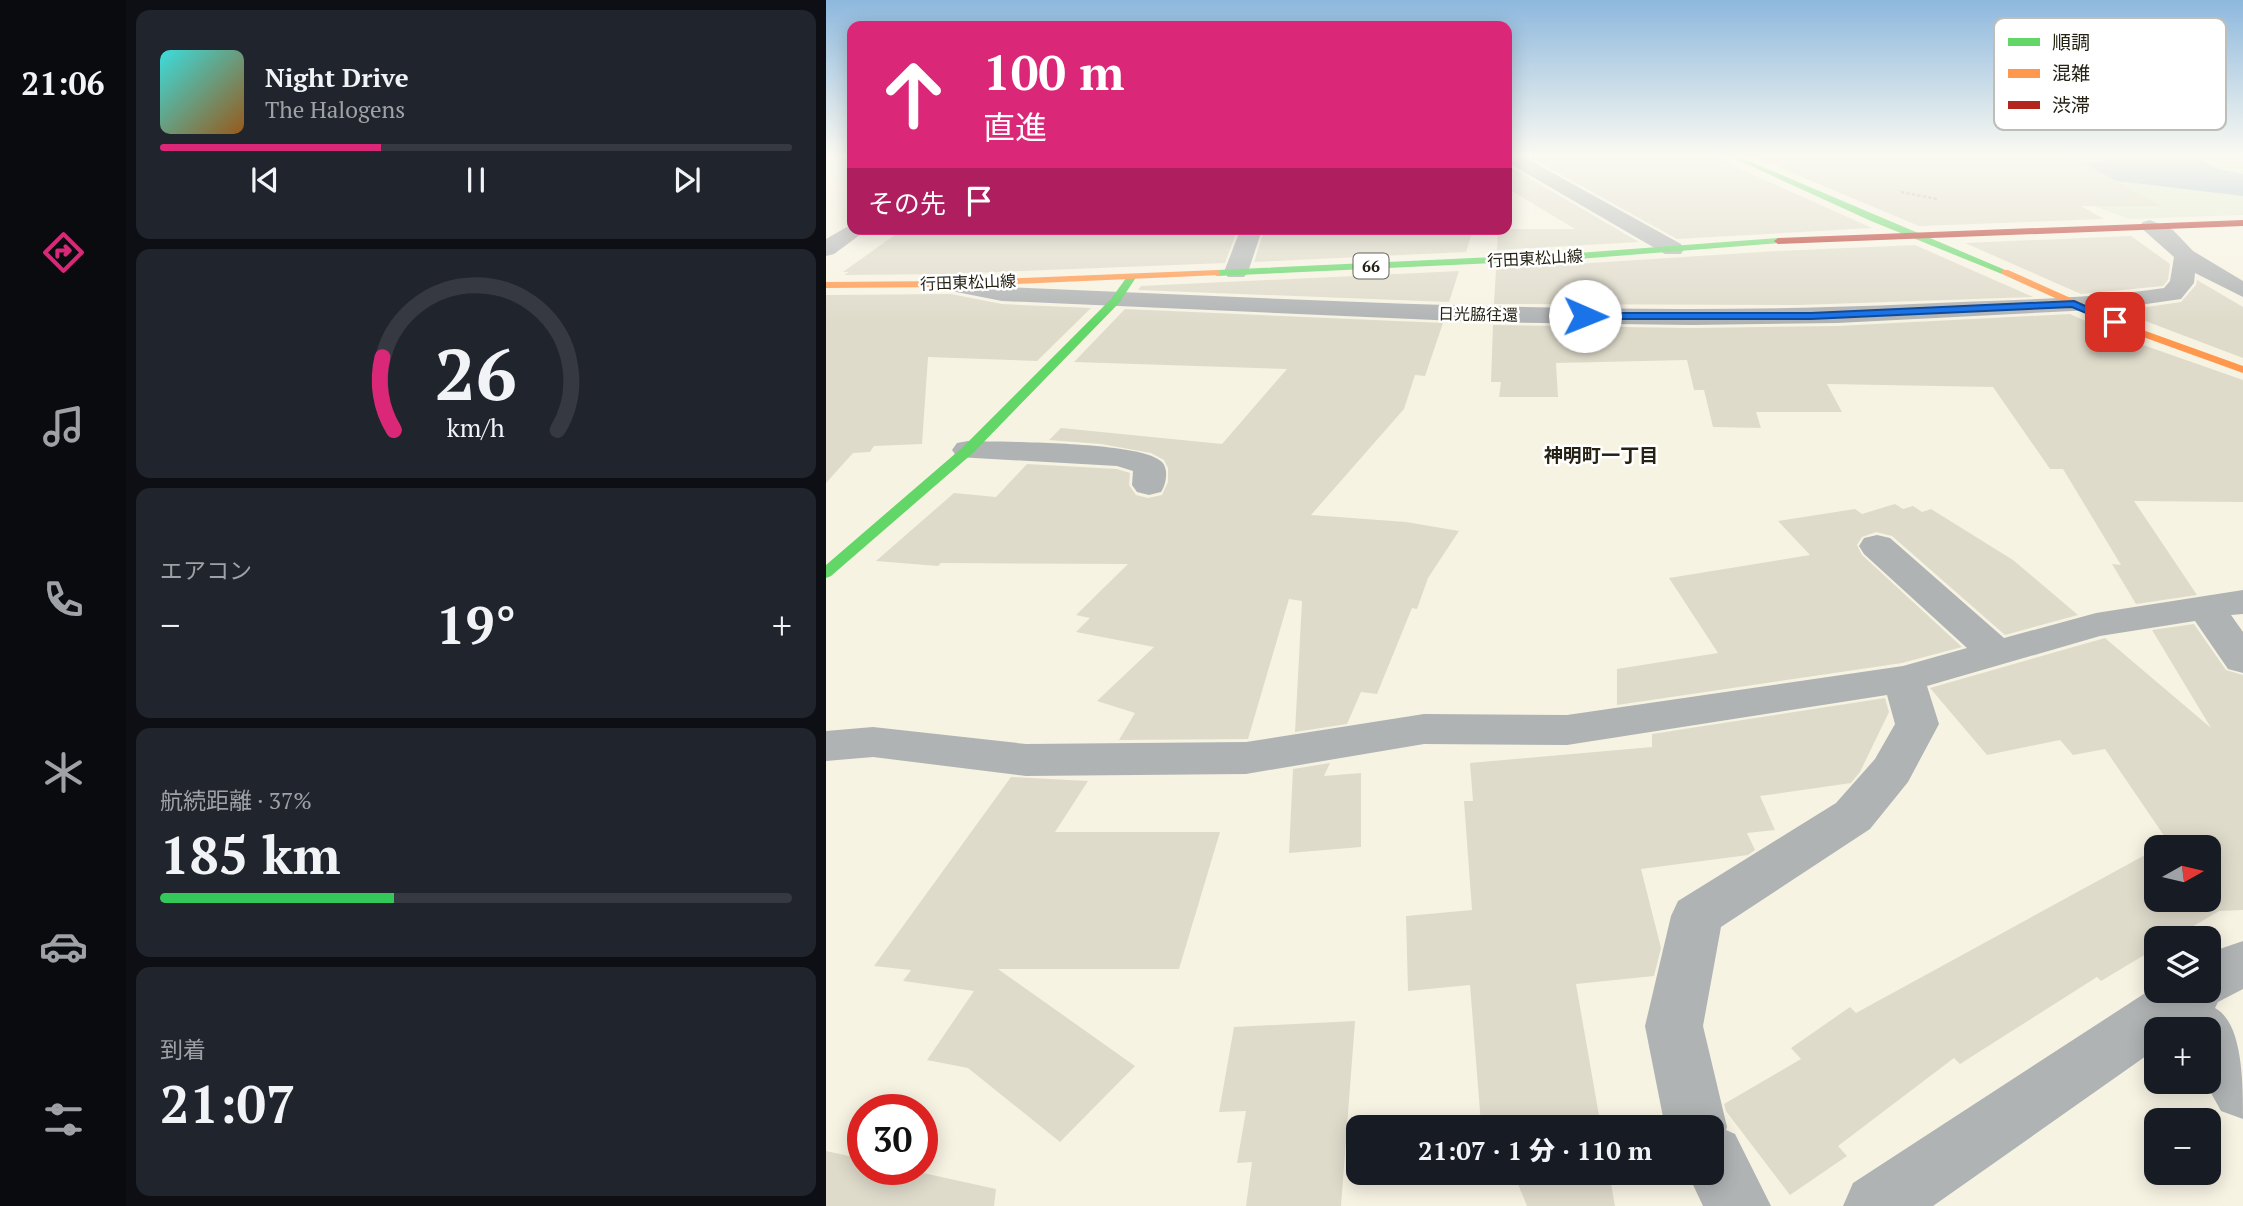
<!DOCTYPE html>
<html lang="ja">
<head>
<meta charset="utf-8">
<style>
  body { margin:0; font-family:"PT Serif","Noto Sans JP",serif; background:#20242c; color:#f1f3f6; height:100vh; display:flex; flex-direction:column; font-size:26px; white-space:nowrap }
  * { box-sizing:border-box; margin:0 }
  p { font-size:23px; color:#9ea1a6 }
  .icon { flex:none; width:38px; height:38px; fill:none; stroke:currentColor; stroke-width:2; stroke-linecap:round; stroke-linejoin:round }
  .map { position:relative; flex:1; overflow:hidden }
  .details { display:flex; flex-direction:column; gap:10px; padding:10px; background:#0d0f14; width:700px }
  .details>* { flex:none }
  .guide { position:absolute; left:21px; top:21px; width:665px; height:214px; border-radius:14px; box-shadow:0 4px 18px #0003; background:#db2777; color:#fff; overflow:hidden }
  .needle { width:46px; rotate:82deg }
  .fabs { position:absolute; left:1318px; top:835px; display:grid; gap:14px }
  .fabs a { display:grid; place-items:center; width:77px; height:77px; border-radius:14px; background:#171b24; box-shadow:0 4px 18px #0003; font-size:35px }
  .speed { position:absolute; left:21px; top:1094px; display:flex; gap:14px; font-size:35px; font-weight:700; text-align:center }
  .speed>* { display:grid; place-content:center; width:91px; height:91px; border-radius:50%; background:#171b24; box-shadow:0 4px 18px #0003; line-height:1 }
  .speed .limit { border:10px solid #d22; background:#fff; color:#111 }
  .pin { position:absolute; display:grid; place-items:center; width:60px; height:60px; color:#fff; margin:-30px; border-radius:14px; box-shadow:0 4px 10px #0006 }
  .me { position:absolute; width:77px; margin:-38px; rotate:91deg; stroke-linejoin:round; filter:drop-shadow(0 0 5px #0008) }
  .turn { display:flex; align-items:center; gap:24px; height:147px; padding:0 21px; font-size:32px }
  .turn .icon { width:91px; height:91px; stroke-width:2.5 }
  .turn b { display:block; font-size:49px; line-height:60px }
  .then { display:flex; align-items:center; height:66px; padding:0 21px; background:#0003; gap:14px; font-size:26px }
  .big { font-size:52px; font-weight:800; line-height:1.1 }
  .details .tile { flex:1; display:flex; flex-direction:column; justify-content:center; gap:10px; min-width:0; padding:0 24px; border-radius:14px; background:#20242c }
  .details .dial { align-items:center; gap:0 }
  .dial svg { height:182px; overflow:visible; fill:none; stroke:#363941; stroke-width:7; stroke-linecap:round; text-anchor:middle }
  .dial text { fill:#f1f3f6; stroke:none }
  .song { display:flex; align-items:center; gap:21px }
  .cover { width:84px; height:84px; border-radius:10px; background:linear-gradient(135deg,hsl(180 70% 55%),hsl(30 70% 35%)) }
  .played { height:7px; border-radius:4px; background:linear-gradient(90deg,#db2777 35%,#363941 35%) }
  .keys { display:flex; justify-content:space-around; direction:ltr }
  .heat { display:flex; justify-content:space-between; align-items:center; font-size:38px; direction:ltr }
  .charge { height:10px; border-radius:5px; background:linear-gradient(90deg,#34c759 37%,#363941 0) }
  .trip { position:absolute; left:520px; top:1115px; width:378px; height:70px; border-radius:14px; background:#171b24; box-shadow:0 4px 18px #0003; font-weight:800; line-height:70px; text-align:center }
  main { display:flex; flex:1; min-height:0 }
  .tabs { display:flex; flex-direction:column; width:126px; justify-content:space-around; align-items:center; background:#090b0e; color:#9ea1a6 }
  .tabs .icon { width:49px; height:49px }
  .tabs .on { color:#db2777 }
  .tabs b { font-size:32px; color:#f1f3f6 }
  .map>svg:first-child { display:block }
  .green { fill:#dee9d0 }
  .water { fill:#a4becd }
  .building { fill:#dfdbcb }
  .lines { fill:none; stroke-linecap:round; stroke-linejoin:round }
  .path { stroke:#b2b4b0; stroke-width:2.5; stroke-dasharray:3.5 2; stroke-linecap:butt }
  .street { fill:#b0b3b4; fill-rule:evenodd }
  .fast { fill:#63d668; fill-rule:evenodd }
  .slow { fill:#ff974d; fill-rule:evenodd }
  .jam { fill:#b3261e; fill-rule:evenodd }
  .route { fill:#1a73e8; stroke:#114b97; stroke-width:2 }
  .labels { text-anchor:middle; stroke-width:5; stroke-linejoin:round; paint-order:stroke }
  .far-street-label { font-size:16px; fill:#252214; stroke:#fff }
  .shield { fill:#fff; stroke:#66645a; stroke-width:2 }
  .shield-label { font-size:16px; font-weight:bold; fill:#252214 }
  .neighbourhood-label { font-size:19px; font-weight:bold; fill:#252214; stroke:#fff }
  .key { fill:#fff; stroke:#bebdb8; stroke-width:2 }
  .key-label { font-size:19px; fill:#252214 }
</style>
</head>
<body>
<main>
<nav class="tabs">
<b>21:06</b>
<svg class="icon on" aria-label="directions" viewBox="0 0 24 24"><path d="M12 3l9 9-9 9-9-9zM9 14v-3h6M13 9l2 2-2 2"/></svg>
<svg class="icon" aria-label="music" viewBox="0 0 24 24"><path d="M9 18V5l10-2v13"/><circle cx="6" cy="18" r="3"/><circle cx="16" cy="16" r="3"/></svg>
<svg class="icon" aria-label="phone" viewBox="0 0 24 24"><path d="M5 4h4l2 5-3 2q2 4 5 5l2-3 5 2v4C11 20 4 13 5 4z"/></svg>
<svg class="icon" aria-label="climate" viewBox="0 0 24 24"><path d="M12 3v18M4 7l16 10M4 17L20 7"/></svg>
<svg class="icon" aria-label="car" viewBox="0 0 24 24"><path d="M5 17H2v-5l4-1 3-4h7l3 4 3 1v5h-3M9 17h6M6 11h13"/><circle cx="7" cy="17" r="2"/><circle cx="17" cy="17" r="2"/></svg>
<svg class="icon" aria-label="filters" viewBox="0 0 24 24"><path d="M4 7h16M4 17h16"/><circle cx="9" cy="7" r="2"/><circle cx="15" cy="17" r="2"/></svg>
</nav>
<section class="details">
<div class="tile">
<div class="song"><i class="cover"></i><div><b>Night Drive</b><p>The Halogens</p></div></div>
<div class="played"></div>
<div class="keys"><svg class="icon" aria-label="previous" viewBox="0 0 24 24"><path d="M18 5L8 12l10 7zM5 5v14"/></svg><svg class="icon" aria-label="pause" viewBox="0 0 24 24"><path d="M8 5v14M16 5v14"/></svg><svg class="icon" aria-label="next" viewBox="0 0 24 24"><path d="M6 5l10 7-10 7zM19 5v14"/></svg></div>
</div>
<div class="tile dial"><svg viewBox="0 0 100 80">
<path d="M14 69A42 42 0 1 1 86 69"/>
<path d="M14 69A42 42 0 0 1 9 37" stroke="#db2777"/>
<text x="50" y="56" font-size="32" font-weight="700">26</text>
<text x="50" y="72" font-size="11">km/h</text>
</svg></div>
<div class="tile"><p>エアコン</p>
<div class="heat"><a>−</a><b class="big">19°</b><a>+</a></div>
</div>
<div class="tile"><p>航続距離 · 37%</p><b class="big">185 km</b><div class="charge"></div></div>
<div class="tile"><p>到着</p><b class="big">21:07</b></div>
</section>
<div class="map">
<svg width="1417" height="1206" viewBox="0 0 1417 1206">
  <rect width="100%" height="100%" fill="#f7f3e3"/>
  <!-- green -->
  <path class="green" d="M1133,156H1417V215L1303,219L1271,207L1234,199L1130,157Z"/>
  <!-- water -->
  <path class="water" d="M1293,156L1374,159L1392,169L1417,174V196L1258,177L1246,164L1277,162Z"/>
  <!-- building -->
  <g class="building">
    <path d="M701,156H894L899,162L1046,228L851,239Z"/>
    <path d="M926,156H1245L1335,206H1255L1278,219L1093,226Z"/>
    <path d="M681,165L813,242L671,250L672,229H749L681,188Z"/>
    <path d="M77,229H408L410,233L399,263L123,274L18,275L23,272H17Z"/>
    <path d="M435,229H647L640,252L428,262L437,234Z"/>
    <path d="M1305,236L1344,264L1342,280L1337,286L1255,294L1139,243Z"/>
    <path d="M1089,245L1207,297L973,305L668,304L670,269L951,251Z"/>
    <path d="M633,271L623,302L312,290L315,286Z"/>
    <path d="M1371,280L1417,307V358L1293,311L1355,302L1370,285Z"/>
    <path d="M125,294L176,304L265,308L211,361L102,357L96,444L48,446L44,452L27,453L0,483V295Z"/>
    <path d="M299,309L617,323L599,376L589,375L578,409L485,515L580,522L633,531L602,578L591,609L586,608L551,694L535,692L521,724L469,732L476,601L463,599L422,739L293,740L309,713L271,701L328,647L250,632L264,618L250,615L302,564L115,563L112,566L50,561L128,493L170,497L201,464L291,469L304,473L303,485L310,495L322,498L336,495L342,482V468L338,460L325,453L275,444L223,440L235,428L396,444L461,369L248,362Z"/>
    <path d="M1244,314L1300,339L1417,380V502L1308,501L1371,595L1310,604L1286,564L1295,565L1237,469H1224L1167,387L1001,384L1016,412H930L935,428L887,427L878,390H868L861,360L730,363L732,397H673L675,382H665L667,325L865,328L1011,326Z"/>
    <path d="M1069,504L1077,509L1087,506L1096,512L1105,509L1187,560L1252,615L1179,635L1066,536L1050,532L1036,537L1031,545L1036,555L1136,647L1076,663L791,705V669L892,653L843,578L984,555L952,521L1029,509L1036,514Z"/>
    <path d="M1368,624L1400,670L1417,675V910L1393,911L1347,938H1330V948L1275,981L1271,977L1134,1064L1128,1058L1012,1146L1021,1156L964,1195L900,1111L898,1104L975,1059L965,1048L1024,1007L1030,1013L1330,849V900H1382V847H1335L1343,843L1279,749L1247,755L1234,740L1161,755L1104,688L1279,638L1385,728L1326,630Z"/>
    <path d="M1059,698L1063,712L1034,772L1025,783L934,796L949,830L921,833L929,850L922,855L815,869L835,948L828,976L750,984L775,1127H668L666,1122L655,1124L644,985L582,991L580,916L646,910L638,801H647L644,763L826,747V734Z"/>
    <path d="M504,763L498,776L535,773V847L463,853L467,769Z"/>
    <path d="M185,777L262,781L229,832H394L353,969H172L309,1066L234,1142L142,1068L101,1060L148,991L77,981L85,970L48,966Z"/>
    <path d="M529,1021L515,1206H420L426,1162L411,1163L420,1111L393,1112L408,1027Z"/>
    <path d="M0,1151L37,1159V1169H79L170,1189L168,1206H0Z"/>
    <path d="M687,1172H783L789,1206H701Z"/>
  </g>
  <g class="lines">
    <!-- path -->
    <path class="path" d="M1075,192L1111,199"/>
    <!-- street -->
    <g class="street">
      <path d="M681,156H696L855,244L858,249L855,254H839L681,162Z"/>
      <path d="M1324,220L1347,230L1367,251L1417,281V297L1369,273L1368,283L1355,299L1286,309L1011,323L865,325L654,322L176,301L115,289L111,284L115,279L123,277L176,287C479,299 783,318 1087,304C1171,300 1255,300 1338,288L1344,281L1348,257L1313,226L1317,222Z"/>
      <path d="M26,224V229H42L8,254L0,256V239Z"/>
      <path d="M410,229H432L435,233L422,272L418,277H402L398,272L413,233Z"/>
      <path d="M142,441C176,442 317,441 336,462C343,469 340,485 335,492L323,495L311,492L306,485L307,471L291,466L131,457L126,450L131,443Z"/>
      <path d="M1051,535L1064,538L1178,638L1270,613L1417,590V614L1405,615L1417,632V673L1402,669L1369,621L1274,636L1101,686L1113,724L1082,782L1044,829L895,927L877,1026L901,1127L900,1130L909,1134L945,1206H877L861,1172H886V1127H839L819,1026L845,916L852,901L1010,803L1049,759L1069,724L1061,695L741,745L598,744L420,774L200,776L47,757L0,761V731L47,727L200,744L420,742L598,714L741,715L1077,666L1141,648L1038,554L1033,546L1038,538Z"/>
      <path d="M1417,941V989L1392,1002L1389,1008C1417,1023 1417,1083 1417,1119L1395,1111L1379,1082H1382V1029H1330V1049L1107,1206H1017L1027,1183L1330,986V990H1382V953Z"/>
    </g>
    <!-- fast -->
    <g class="fast">
      <path d="M903,156H911L1184,272L1176,274L1045,221Z"/>
      <path d="M952,238L956,241L955,243L752,259L391,276L386,273L391,270L752,253Z"/>
      <path d="M303,274L311,276L293,303L147,453L5,576L0,578V565L137,447L285,299Z"/>
    </g>
    <!-- slow -->
    <g class="slow">
      <path d="M391,270L394,271V275L123,287L0,288V282L123,281Z"/>
      <path d="M1176,270H1182L1314,329L1417,366V373L1306,333L1176,274Z"/>
    </g>
    <!-- jam -->
    <path class="jam" d="M1417,220V226L952,244L948,241L952,238Z"/>
  </g>
  <!-- sky -->
  <linearGradient id="sky" x2="0" y2="1"><stop stop-color="#8db8dd"/><stop offset="0.48" stop-color="#fbfaf2"/><stop offset="1" stop-color="#fbfaf2" stop-opacity="0"/></linearGradient>
  <rect width="1417" height="324" fill="url(#sky)"/>
  <!-- route -->
  <path class="route" d="M1248,301L1295,322L1286,324L1246,307L985,319H759L754,316L759,313H985Z"/>
  <g class="labels">
    <!-- far-street labels -->
    <g class="far-street-label">
      <text transform="translate(709 258) rotate(-3)" y="6">行田東松山線</text>
      <text transform="translate(142 282) rotate(-2)" y="6">行田東松山線</text>
      <text transform="translate(652 314) rotate(1)" y="6">日光脇往還</text>
    </g>
    <!-- shield labels -->
    <rect class="shield" x="527.5" y="253.5" width="35" height="25" rx="5"/>
    <g class="shield-label">
      <text x="545" y="272">66</text>
    </g>
    <!-- neighbourhood labels -->
    <g class="neighbourhood-label">
      <text x="775" y="462">神明町一丁目</text>
    </g>
  </g>
  <!-- legend -->
  <rect x="1168" y="18" width="232" height="112" rx="10" class="key"/>
  <rect x="1182" y="38" width="32" height="8" fill="#63d668"/>
  <rect x="1182" y="69" width="32" height="9" fill="#ff974d"/>
  <rect x="1182" y="101" width="32" height="8" fill="#b3261e"/>
  <g class="key-label">
    <text x="1226" y="49">順調</text>
    <text x="1226" y="80">混雑</text>
    <text x="1226" y="112">渋滞</text>
  </g>
</svg>
<div class="fabs">
<a><svg class="needle" viewBox="-14 -14 28 28"><path d="M0-13l5 13h-10z" fill="#e53935"/><path d="M0 13l5-13h-10z" fill="#9ea1a6"/></svg></a>
<a><svg class="icon" aria-label="layers" viewBox="0 0 24 24"><path d="M12 4l9 5-9 5-9-5zM3 14l9 5 9-5"/></svg></a>
<a>+</a>
<a>−</a>
</div>
<div class="speed"><div class="limit">30</div></div>
<div class="pin" style="left:1289px;top:322px;background:#d93025"><svg class="icon" aria-label="arrive" viewBox="0 0 24 24"><path d="M6 21V4h12l-3 4 3 4H6"/></svg></div>
<svg class="me" style="left:759px;top:316px" viewBox="-20 -20 40 40"><circle r="19" fill="#fff"/><path d="M0-13L10 11 0 6-10 11z" fill="#1a73e8"/></svg>
<div class="trip">21:07 · 1 分 · 110 m</div>
<div class="guide">
<div class="turn"><svg class="icon" aria-label="ahead" viewBox="0 0 24 24"><path d="M12 20V5M6 11l6-6 6 6"/></svg><div><b>100 m</b>直進</div></div>
<div class="then">その先<svg class="icon" aria-label="arrive" viewBox="0 0 24 24"><path d="M6 21V4h12l-3 4 3 4H6"/></svg></div>
</div>
</div>
</main>
</body>
</html>
